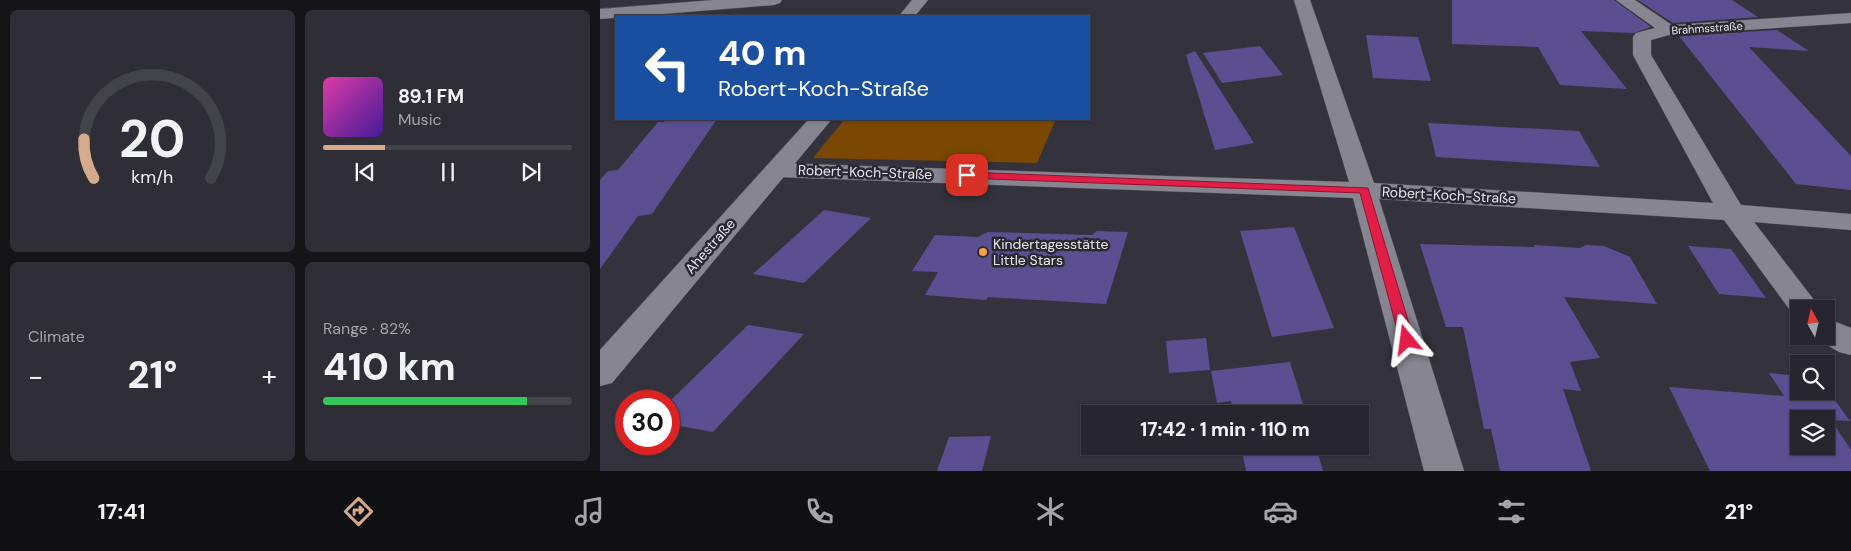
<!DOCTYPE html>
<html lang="en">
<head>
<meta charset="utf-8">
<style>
  body { margin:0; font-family:"DM Sans",sans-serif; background:#2f2e36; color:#f1f3f6; height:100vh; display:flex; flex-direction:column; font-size:19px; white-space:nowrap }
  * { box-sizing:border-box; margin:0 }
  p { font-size:16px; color:#a4a5aa }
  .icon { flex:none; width:28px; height:28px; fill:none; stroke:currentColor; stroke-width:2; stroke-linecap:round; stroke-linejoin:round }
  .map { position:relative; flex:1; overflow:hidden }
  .drawer { display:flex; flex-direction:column; gap:10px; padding:10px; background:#151519; width:600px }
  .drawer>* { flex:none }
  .banner { position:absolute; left:15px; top:15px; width:475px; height:105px; border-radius:0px; box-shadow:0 1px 4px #0004,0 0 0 1px #43434a; background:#1a4fa0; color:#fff; overflow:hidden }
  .needle { width:32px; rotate:352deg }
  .buttons { position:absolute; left:1190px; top:300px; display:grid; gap:10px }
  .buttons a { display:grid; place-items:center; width:45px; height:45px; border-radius:0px; background:#27262e; box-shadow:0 1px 4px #0004,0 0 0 1px #43434a; font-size:25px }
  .speed { position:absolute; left:15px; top:390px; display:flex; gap:10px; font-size:25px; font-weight:700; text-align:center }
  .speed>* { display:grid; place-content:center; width:65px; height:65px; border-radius:50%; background:#27262e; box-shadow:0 1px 4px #0004,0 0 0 1px #43434a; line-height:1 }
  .speed .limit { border:8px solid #d22; background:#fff; color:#111 }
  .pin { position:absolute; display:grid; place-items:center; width:42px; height:42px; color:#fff; margin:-21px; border-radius:10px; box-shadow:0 2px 8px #0006 }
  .me { position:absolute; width:55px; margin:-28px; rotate:344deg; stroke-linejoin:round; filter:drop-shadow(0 0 4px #0008) }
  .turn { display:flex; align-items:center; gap:18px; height:105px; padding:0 20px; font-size:22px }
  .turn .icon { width:65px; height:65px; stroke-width:2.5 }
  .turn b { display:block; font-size:35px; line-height:42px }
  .big { font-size:38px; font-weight:800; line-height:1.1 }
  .drawer .card { flex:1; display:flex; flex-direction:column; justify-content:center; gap:8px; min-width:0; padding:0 18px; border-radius:8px; background:#2f2e36 }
  .drawer .dial { align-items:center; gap:0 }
  .dial svg { height:130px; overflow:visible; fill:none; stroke:#43434a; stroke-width:7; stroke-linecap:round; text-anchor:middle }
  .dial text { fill:#f1f3f6; stroke:none }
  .song { display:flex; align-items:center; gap:15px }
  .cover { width:60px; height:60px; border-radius:8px; background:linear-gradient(135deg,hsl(320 70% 55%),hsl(260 70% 35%)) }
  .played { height:5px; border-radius:2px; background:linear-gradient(90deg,#d6ab8b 25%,#43434a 25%) }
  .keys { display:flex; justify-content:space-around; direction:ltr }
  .heat { display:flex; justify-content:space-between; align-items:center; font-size:28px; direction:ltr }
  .charge { height:8px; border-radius:4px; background:linear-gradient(90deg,#34c759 82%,#43434a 0) }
  .drawer .tiles { flex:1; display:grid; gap:10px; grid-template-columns:repeat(2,1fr) }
  .trip { position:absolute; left:481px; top:405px; width:288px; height:50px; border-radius:0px; background:#27262e; box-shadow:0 1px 4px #0004,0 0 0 1px #43434a; font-weight:800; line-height:50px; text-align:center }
  .menu { display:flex; height:80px; justify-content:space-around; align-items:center; background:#100f12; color:#a4a5aa }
  .menu .icon { width:35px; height:35px }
  .menu .selected { color:#d6ab8b }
  .menu b { font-size:22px; color:#f1f3f6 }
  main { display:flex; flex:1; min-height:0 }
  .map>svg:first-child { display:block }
  .green { fill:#7a4803 }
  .building { fill:#5b4f91; fill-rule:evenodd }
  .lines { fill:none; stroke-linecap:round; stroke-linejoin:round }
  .minor-casing { stroke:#515057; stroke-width:1 }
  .tertiary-casing { stroke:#515057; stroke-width:1 }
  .minor { fill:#868590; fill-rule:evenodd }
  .tertiary { fill:#868590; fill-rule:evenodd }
  .route { fill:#e11d48; stroke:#92132f }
  .poi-dot { fill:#f5a346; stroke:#2a2932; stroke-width:2 }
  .labels { text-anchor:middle; stroke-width:5; stroke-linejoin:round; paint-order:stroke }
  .far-street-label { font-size:11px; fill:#e6e6ec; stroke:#2a2932 }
  .street-label { font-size:14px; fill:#e6e6ec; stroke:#2a2932 }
  .poi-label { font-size:14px; fill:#e6e6ec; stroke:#2a2932; text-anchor:start }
</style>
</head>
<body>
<main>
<section class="drawer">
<div class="tiles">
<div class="card dial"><svg viewBox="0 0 100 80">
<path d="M14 69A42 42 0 1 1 86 69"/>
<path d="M14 69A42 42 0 0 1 8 45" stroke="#d6ab8b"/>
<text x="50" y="56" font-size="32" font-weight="700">20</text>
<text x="50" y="72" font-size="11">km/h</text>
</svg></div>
<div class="card">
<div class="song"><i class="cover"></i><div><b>89.1 FM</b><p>Music</p></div></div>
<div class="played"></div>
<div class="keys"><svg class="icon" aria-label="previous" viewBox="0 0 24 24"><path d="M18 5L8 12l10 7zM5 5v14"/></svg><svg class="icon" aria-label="pause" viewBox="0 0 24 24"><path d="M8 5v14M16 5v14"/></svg><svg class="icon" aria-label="next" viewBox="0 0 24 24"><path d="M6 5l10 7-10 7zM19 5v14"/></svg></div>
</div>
<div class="card"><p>Climate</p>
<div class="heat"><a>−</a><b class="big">21°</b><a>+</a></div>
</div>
<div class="card"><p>Range · 82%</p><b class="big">410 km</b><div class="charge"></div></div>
</div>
</section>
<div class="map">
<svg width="1251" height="471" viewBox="0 0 1251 471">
  <rect width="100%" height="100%" fill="#34333d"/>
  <!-- green -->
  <path class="green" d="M245,119H456L437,163L213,158Z"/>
  <!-- building -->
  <g class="building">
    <path d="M852,0H1014L1051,27L1034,33L981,31L1027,89L960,85L938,47L852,44Z"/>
    <path d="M1038,0H1132L1158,17L1073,23Z"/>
    <path d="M1177,30L1209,51L1149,47L1251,156V190L1196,184L1079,36Z"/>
    <path d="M766,35L818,37L831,81L773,78Z"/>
    <path d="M660,46L683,75L622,83L603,53Z"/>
    <path d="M595,51L654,143L615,150L586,55Z"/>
    <path d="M66,119H117L52,214L38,216L0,269V180L8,171L18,170L58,122H64Z"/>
    <path d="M828,123L979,131L1000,167L836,157Z"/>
    <path d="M224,210L271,218L204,283L153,274Z"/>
    <path d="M694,227L734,328L672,337L640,231Z"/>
    <path d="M497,231L528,232L506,304L388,297L386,300L325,295L338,272L312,271L335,235L378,237L388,232L492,235Z"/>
    <path d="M820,244L935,247L934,245L980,248L986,245L1004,246L1030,257L1057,304L964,297L1000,358L970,362L981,391L963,389L991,471H900L891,429H884L863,327H846Z"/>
    <path d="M1088,246L1131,249L1166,298L1119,294Z"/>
    <path d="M148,325L204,334L113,432L69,424V402Z"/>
    <path d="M606,338L610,370L569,373L566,341Z"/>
    <path d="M690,362L706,414H634L631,401L617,403L611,371Z"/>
    <path d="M1169,373L1199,376V391H1226V388L1250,421L1231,420L1251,450V471H1110L1069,387L1184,396ZM1199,419H1226V446H1199Z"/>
    <path d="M391,436L382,471H337L349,437Z"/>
    <path d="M641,446H716L723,471H646Z"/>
  </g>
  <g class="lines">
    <defs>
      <g id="minor">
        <path d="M114,0H182L180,3L174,5L0,19V9Z"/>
        <path d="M694,0H710L774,183L1113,203L1033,55V37L1036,33L1055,28L1016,0H1035L1072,25L1251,13V23L1069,35L1051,40V55L1141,205L1251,214V230L1154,222L1221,309H1199V318L1195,317L1124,220L779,199L864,471H824L753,198L177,177L168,175L165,170L168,165L177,163L749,182Z"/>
        <path d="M1226,318L1251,328V355L1239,352L1215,338L1213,336H1226Z"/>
      </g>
      <g id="tertiary">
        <path d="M312,0H328L315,16H299Z"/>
        <path d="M209,119H232L12,383L0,386V350Z"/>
      </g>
    </defs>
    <!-- minor casing -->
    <use href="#minor" class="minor-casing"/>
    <!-- tertiary casing -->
    <use href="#tertiary" class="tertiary-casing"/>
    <!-- minor -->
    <use href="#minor" class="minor"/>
    <!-- tertiary -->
    <use href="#tertiary" class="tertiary"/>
  </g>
  <!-- route -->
  <path class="route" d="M367,172L768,188L814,340L812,344H802L800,340L760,193L363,178V173Z"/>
  <!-- markers -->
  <circle class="poi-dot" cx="383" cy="252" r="5"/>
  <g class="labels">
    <!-- far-street labels -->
    <g class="far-street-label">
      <text transform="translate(1107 28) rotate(-4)" y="4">Brahmsstraße</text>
    </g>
    <!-- street labels -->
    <g class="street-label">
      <text transform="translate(265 172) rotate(2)" y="5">Robert-Koch-Straße</text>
      <text transform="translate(849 195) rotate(3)" y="5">Robert-Koch-Straße</text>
      <text transform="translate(110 246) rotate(-49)" y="5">Ahestraße</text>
    </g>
    <!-- poi labels -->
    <g class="poi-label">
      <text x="393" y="249">Kindertagesstätte<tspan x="393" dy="16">Little Stars</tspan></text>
    </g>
  </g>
</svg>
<div class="buttons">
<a><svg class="needle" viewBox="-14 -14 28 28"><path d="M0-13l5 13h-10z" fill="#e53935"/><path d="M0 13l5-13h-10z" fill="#a4a5aa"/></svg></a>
<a><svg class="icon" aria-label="search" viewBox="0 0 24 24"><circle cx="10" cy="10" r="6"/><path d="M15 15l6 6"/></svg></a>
<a><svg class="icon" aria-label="layers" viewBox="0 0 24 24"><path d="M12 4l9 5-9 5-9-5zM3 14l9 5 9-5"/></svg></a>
</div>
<div class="speed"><div class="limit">30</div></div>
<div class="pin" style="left:367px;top:175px;background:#d93025"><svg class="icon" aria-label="arrive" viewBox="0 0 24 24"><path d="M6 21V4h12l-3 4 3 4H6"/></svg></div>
<svg class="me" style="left:807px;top:340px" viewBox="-20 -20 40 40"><path d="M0-17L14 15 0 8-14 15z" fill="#e11d48" stroke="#fff" stroke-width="4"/></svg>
<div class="trip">17:42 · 1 min · 110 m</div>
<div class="banner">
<div class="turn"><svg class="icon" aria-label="left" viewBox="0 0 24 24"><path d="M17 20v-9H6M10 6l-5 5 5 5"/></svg><div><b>40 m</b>Robert-Koch-Straße</div></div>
</div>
</div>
</main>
<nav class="menu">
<b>17:41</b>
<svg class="icon selected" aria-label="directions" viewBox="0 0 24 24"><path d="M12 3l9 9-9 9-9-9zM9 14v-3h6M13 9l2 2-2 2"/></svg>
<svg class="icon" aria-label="music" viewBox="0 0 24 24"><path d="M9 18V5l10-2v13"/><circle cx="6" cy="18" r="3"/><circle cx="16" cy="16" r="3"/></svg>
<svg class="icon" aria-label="phone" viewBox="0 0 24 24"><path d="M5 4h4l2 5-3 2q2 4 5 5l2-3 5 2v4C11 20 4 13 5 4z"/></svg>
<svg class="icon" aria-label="climate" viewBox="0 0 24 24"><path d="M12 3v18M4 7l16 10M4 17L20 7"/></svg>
<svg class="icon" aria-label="car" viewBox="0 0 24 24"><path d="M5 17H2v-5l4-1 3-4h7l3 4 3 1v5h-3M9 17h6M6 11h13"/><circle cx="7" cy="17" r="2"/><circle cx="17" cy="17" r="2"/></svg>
<svg class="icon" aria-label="filters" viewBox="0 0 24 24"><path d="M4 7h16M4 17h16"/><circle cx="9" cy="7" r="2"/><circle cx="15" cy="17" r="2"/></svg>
<b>21°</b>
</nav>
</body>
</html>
